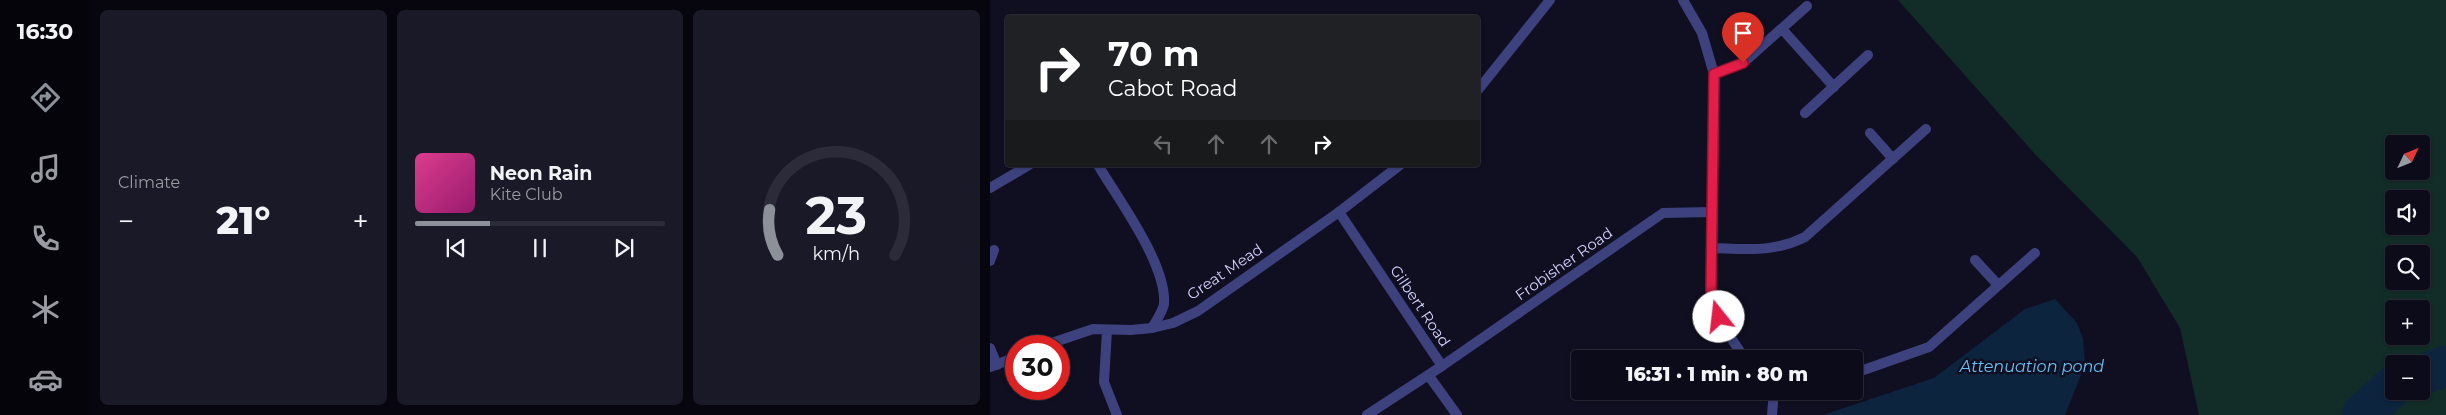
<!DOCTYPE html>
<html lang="en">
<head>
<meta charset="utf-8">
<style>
  body { margin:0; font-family:Montserrat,sans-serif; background:#1a1927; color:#f1f3f6; height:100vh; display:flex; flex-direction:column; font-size:19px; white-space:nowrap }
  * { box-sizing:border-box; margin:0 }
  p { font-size:16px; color:#9a9ba2 }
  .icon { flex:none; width:28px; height:28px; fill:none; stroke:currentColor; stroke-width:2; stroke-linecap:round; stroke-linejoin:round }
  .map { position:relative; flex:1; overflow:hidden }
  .drawer { display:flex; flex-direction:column; gap:10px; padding:10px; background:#07060e; width:900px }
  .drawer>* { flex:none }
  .banner { position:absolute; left:15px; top:15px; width:475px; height:152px; border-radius:5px; box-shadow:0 1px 4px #0004,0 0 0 1px #2c2b39; background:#202124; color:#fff; overflow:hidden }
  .needle { width:32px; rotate:47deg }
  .controls { position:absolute; left:1395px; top:135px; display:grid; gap:10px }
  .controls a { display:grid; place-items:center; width:45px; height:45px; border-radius:5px; background:#0c0b1a; box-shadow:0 1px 4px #0004,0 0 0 1px #2c2b39; font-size:25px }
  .speed { position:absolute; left:15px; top:335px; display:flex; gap:10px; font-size:25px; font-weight:700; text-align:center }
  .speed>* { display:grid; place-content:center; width:65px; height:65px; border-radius:50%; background:#0c0b1a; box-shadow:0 1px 4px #0004,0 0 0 1px #2c2b39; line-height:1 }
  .speed .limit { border:8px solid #d22; background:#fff; color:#111 }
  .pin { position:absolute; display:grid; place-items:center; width:42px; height:42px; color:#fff; margin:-51px -21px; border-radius:50% 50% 50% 0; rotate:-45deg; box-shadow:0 0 5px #0007 }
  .pin .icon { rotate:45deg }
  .me { position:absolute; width:55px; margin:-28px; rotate:344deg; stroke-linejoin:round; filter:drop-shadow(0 0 4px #0008) }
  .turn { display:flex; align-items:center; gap:18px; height:105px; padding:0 20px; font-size:22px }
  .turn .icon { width:65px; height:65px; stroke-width:2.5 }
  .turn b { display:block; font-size:35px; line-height:42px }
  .lanes { display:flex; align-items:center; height:48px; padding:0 20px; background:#0003; justify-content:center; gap:25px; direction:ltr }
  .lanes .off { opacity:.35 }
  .big { font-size:38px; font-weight:800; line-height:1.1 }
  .drawer .widget { flex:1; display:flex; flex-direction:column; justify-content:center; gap:8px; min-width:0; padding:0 18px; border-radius:8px; background:#1a1927 }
  .drawer .dial { align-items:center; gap:0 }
  .dial svg { height:130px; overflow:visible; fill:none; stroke:#2c2b39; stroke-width:7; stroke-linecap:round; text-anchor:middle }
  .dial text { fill:#f1f3f6; stroke:none }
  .song { display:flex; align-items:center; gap:15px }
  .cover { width:60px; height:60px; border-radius:8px; background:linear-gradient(135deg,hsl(330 70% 55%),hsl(320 70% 35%)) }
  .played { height:5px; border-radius:2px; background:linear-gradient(90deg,#8c9099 30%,#2c2b39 30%) }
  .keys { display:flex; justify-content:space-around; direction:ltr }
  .heat { display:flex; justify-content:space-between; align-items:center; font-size:28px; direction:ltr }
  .drawer .tiles { flex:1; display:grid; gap:10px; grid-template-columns:repeat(3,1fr) }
  .trip { position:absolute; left:581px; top:350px; width:292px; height:50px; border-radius:5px; background:#0c0b1a; box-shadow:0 1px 4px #0004,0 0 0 1px #2c2b39; font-weight:800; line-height:50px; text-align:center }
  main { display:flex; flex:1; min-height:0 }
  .menu { display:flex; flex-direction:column; width:90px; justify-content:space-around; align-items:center; background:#05040a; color:#9a9ba2 }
  .menu .icon { width:35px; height:35px }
  .menu .selected { color:#8c9099 }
  .menu b { font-size:22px; color:#f1f3f6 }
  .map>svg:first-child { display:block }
  .green { fill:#122c28; fill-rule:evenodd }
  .water { fill:#0c243e }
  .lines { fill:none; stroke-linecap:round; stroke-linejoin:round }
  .river { stroke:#0c243e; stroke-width:41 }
  .service { stroke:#3d427f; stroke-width:10 }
  .minor { stroke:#3d427f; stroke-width:10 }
  .route-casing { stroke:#92132f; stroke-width:12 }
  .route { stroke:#e11d48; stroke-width:9 }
  .labels { text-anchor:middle; stroke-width:5; stroke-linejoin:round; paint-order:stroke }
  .street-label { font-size:15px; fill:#d2d3fd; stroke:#100f22 }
  .water-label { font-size:16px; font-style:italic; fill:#66c5f7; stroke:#100f22 }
</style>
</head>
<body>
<main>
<nav class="menu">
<b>16:30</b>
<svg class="icon selected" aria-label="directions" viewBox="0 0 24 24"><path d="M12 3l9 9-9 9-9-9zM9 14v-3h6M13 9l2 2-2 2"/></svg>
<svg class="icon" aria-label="music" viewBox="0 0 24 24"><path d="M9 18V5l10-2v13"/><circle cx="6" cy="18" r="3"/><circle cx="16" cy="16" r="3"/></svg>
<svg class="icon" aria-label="phone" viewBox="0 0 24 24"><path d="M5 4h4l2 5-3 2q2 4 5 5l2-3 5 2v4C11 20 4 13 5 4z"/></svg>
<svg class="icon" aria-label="climate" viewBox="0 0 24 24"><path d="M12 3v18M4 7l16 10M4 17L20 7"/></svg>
<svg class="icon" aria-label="car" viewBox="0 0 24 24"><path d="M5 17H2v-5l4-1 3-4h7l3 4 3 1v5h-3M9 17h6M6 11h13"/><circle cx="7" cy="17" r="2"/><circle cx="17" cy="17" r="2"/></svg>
</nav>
<section class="drawer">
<div class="tiles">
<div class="widget"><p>Climate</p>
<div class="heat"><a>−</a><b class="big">21°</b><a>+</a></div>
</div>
<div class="widget">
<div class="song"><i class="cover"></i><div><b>Neon Rain</b><p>Kite Club</p></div></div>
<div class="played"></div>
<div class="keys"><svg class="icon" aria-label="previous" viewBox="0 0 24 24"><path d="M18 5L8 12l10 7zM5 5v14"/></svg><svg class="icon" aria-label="pause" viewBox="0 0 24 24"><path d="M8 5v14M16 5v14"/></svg><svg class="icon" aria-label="next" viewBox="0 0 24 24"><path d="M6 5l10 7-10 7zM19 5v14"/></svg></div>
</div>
<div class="widget dial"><svg viewBox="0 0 100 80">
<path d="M14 69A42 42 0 1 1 86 69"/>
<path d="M14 69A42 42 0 0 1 9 41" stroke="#8c9099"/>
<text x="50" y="56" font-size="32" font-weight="700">23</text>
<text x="50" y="72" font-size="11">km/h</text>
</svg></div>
</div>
</section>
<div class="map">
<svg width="1456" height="415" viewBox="0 0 1456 415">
  <rect width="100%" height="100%" fill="#100f22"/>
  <!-- green -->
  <path class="green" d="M908,0H1456V415H1209L1190,328L1147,257L1044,153ZM1404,144H1431V171H1404ZM1404,199H1431V226H1404ZM1404,254H1431V281H1404ZM1404,309H1431V336H1404ZM1404,364H1431V391H1404Z"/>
  <!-- water -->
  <path class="water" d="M1065,299L1087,323L1093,339L1095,365L1075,415H833L944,378L1035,309Z"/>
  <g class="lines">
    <!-- river -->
    <g class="river">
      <path d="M1431,375L1456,366"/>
      <path d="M1372,415L1404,385"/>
    </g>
    <!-- service -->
    <g class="service">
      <path d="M0,188L39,165"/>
      <path d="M0,261L4,250"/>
      <path d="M0,348L7,365"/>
      <path d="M439,376L467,415"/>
    </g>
    <!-- minor -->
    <g class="minor">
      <path d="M693,0L712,33L724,74L721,290C729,317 738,337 756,359"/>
      <path d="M792,29L844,87"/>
      <path d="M724,74L753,63L817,6"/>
      <path d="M488,90L560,0"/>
      <path d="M815,113L878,55"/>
      <path d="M880,133L903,159"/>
      <path d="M108,165C128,199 177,264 174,304C173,311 166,321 162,328"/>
      <path d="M349,212L452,366L377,415"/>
      <path d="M722,248C756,249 783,253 815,237L936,129"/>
      <path d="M985,260L1008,285"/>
      <path d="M117,330L114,382L127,415"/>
      <path d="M53,346L103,329L141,330L162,328L183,323L208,311L349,212L410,165"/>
      <path d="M452,366L673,213L721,212"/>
      <path d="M0,367L26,357"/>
      <path d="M865,373L939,347L1045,253"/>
      <path d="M784,391H812"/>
      <path d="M782,415L784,391"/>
    </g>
  </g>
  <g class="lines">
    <defs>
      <path id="route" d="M729,317L721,290L724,74L753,63"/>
    </defs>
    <!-- route casing -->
    <use href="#route" class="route-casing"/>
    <!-- route -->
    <use href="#route" class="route"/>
  </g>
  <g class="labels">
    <!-- street labels -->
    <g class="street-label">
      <text transform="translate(574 264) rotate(-35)" y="5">Frobisher Road</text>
      <text transform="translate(235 272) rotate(-34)" y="5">Great Mead</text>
      <text transform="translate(430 306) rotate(56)" y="5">Gilbert Road</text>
    </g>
    <!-- water labels -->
    <g class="water-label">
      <text x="1042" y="372">Attenuation pond</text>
    </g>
  </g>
</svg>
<div class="controls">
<a><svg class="needle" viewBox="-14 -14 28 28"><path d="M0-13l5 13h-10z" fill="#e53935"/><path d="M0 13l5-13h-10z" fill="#9a9ba2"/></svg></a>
<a><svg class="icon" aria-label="sound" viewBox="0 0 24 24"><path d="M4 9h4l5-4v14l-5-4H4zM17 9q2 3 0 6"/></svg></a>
<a><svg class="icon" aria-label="search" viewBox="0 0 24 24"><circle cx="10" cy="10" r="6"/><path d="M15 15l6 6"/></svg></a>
<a>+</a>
<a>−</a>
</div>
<div class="speed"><div class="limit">30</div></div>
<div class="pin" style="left:753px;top:63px;background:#d93025"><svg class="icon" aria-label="arrive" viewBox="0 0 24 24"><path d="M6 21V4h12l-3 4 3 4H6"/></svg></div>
<svg class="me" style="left:729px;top:317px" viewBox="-20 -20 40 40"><circle r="19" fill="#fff"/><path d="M0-13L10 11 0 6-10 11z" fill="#e11d48"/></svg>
<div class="trip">16:31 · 1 min · 80 m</div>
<div class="banner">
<div class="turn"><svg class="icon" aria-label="right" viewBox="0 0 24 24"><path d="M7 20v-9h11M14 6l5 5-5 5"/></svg><div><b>70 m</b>Cabot Road</div></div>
<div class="lanes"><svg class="icon off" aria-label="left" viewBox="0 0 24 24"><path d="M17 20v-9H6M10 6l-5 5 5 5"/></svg><svg class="icon off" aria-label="ahead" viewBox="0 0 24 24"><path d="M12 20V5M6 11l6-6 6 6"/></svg><svg class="icon off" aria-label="ahead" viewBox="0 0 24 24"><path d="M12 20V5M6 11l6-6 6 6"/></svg><svg class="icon" aria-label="right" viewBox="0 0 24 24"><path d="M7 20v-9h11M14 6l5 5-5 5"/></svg></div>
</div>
</div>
</main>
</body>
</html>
